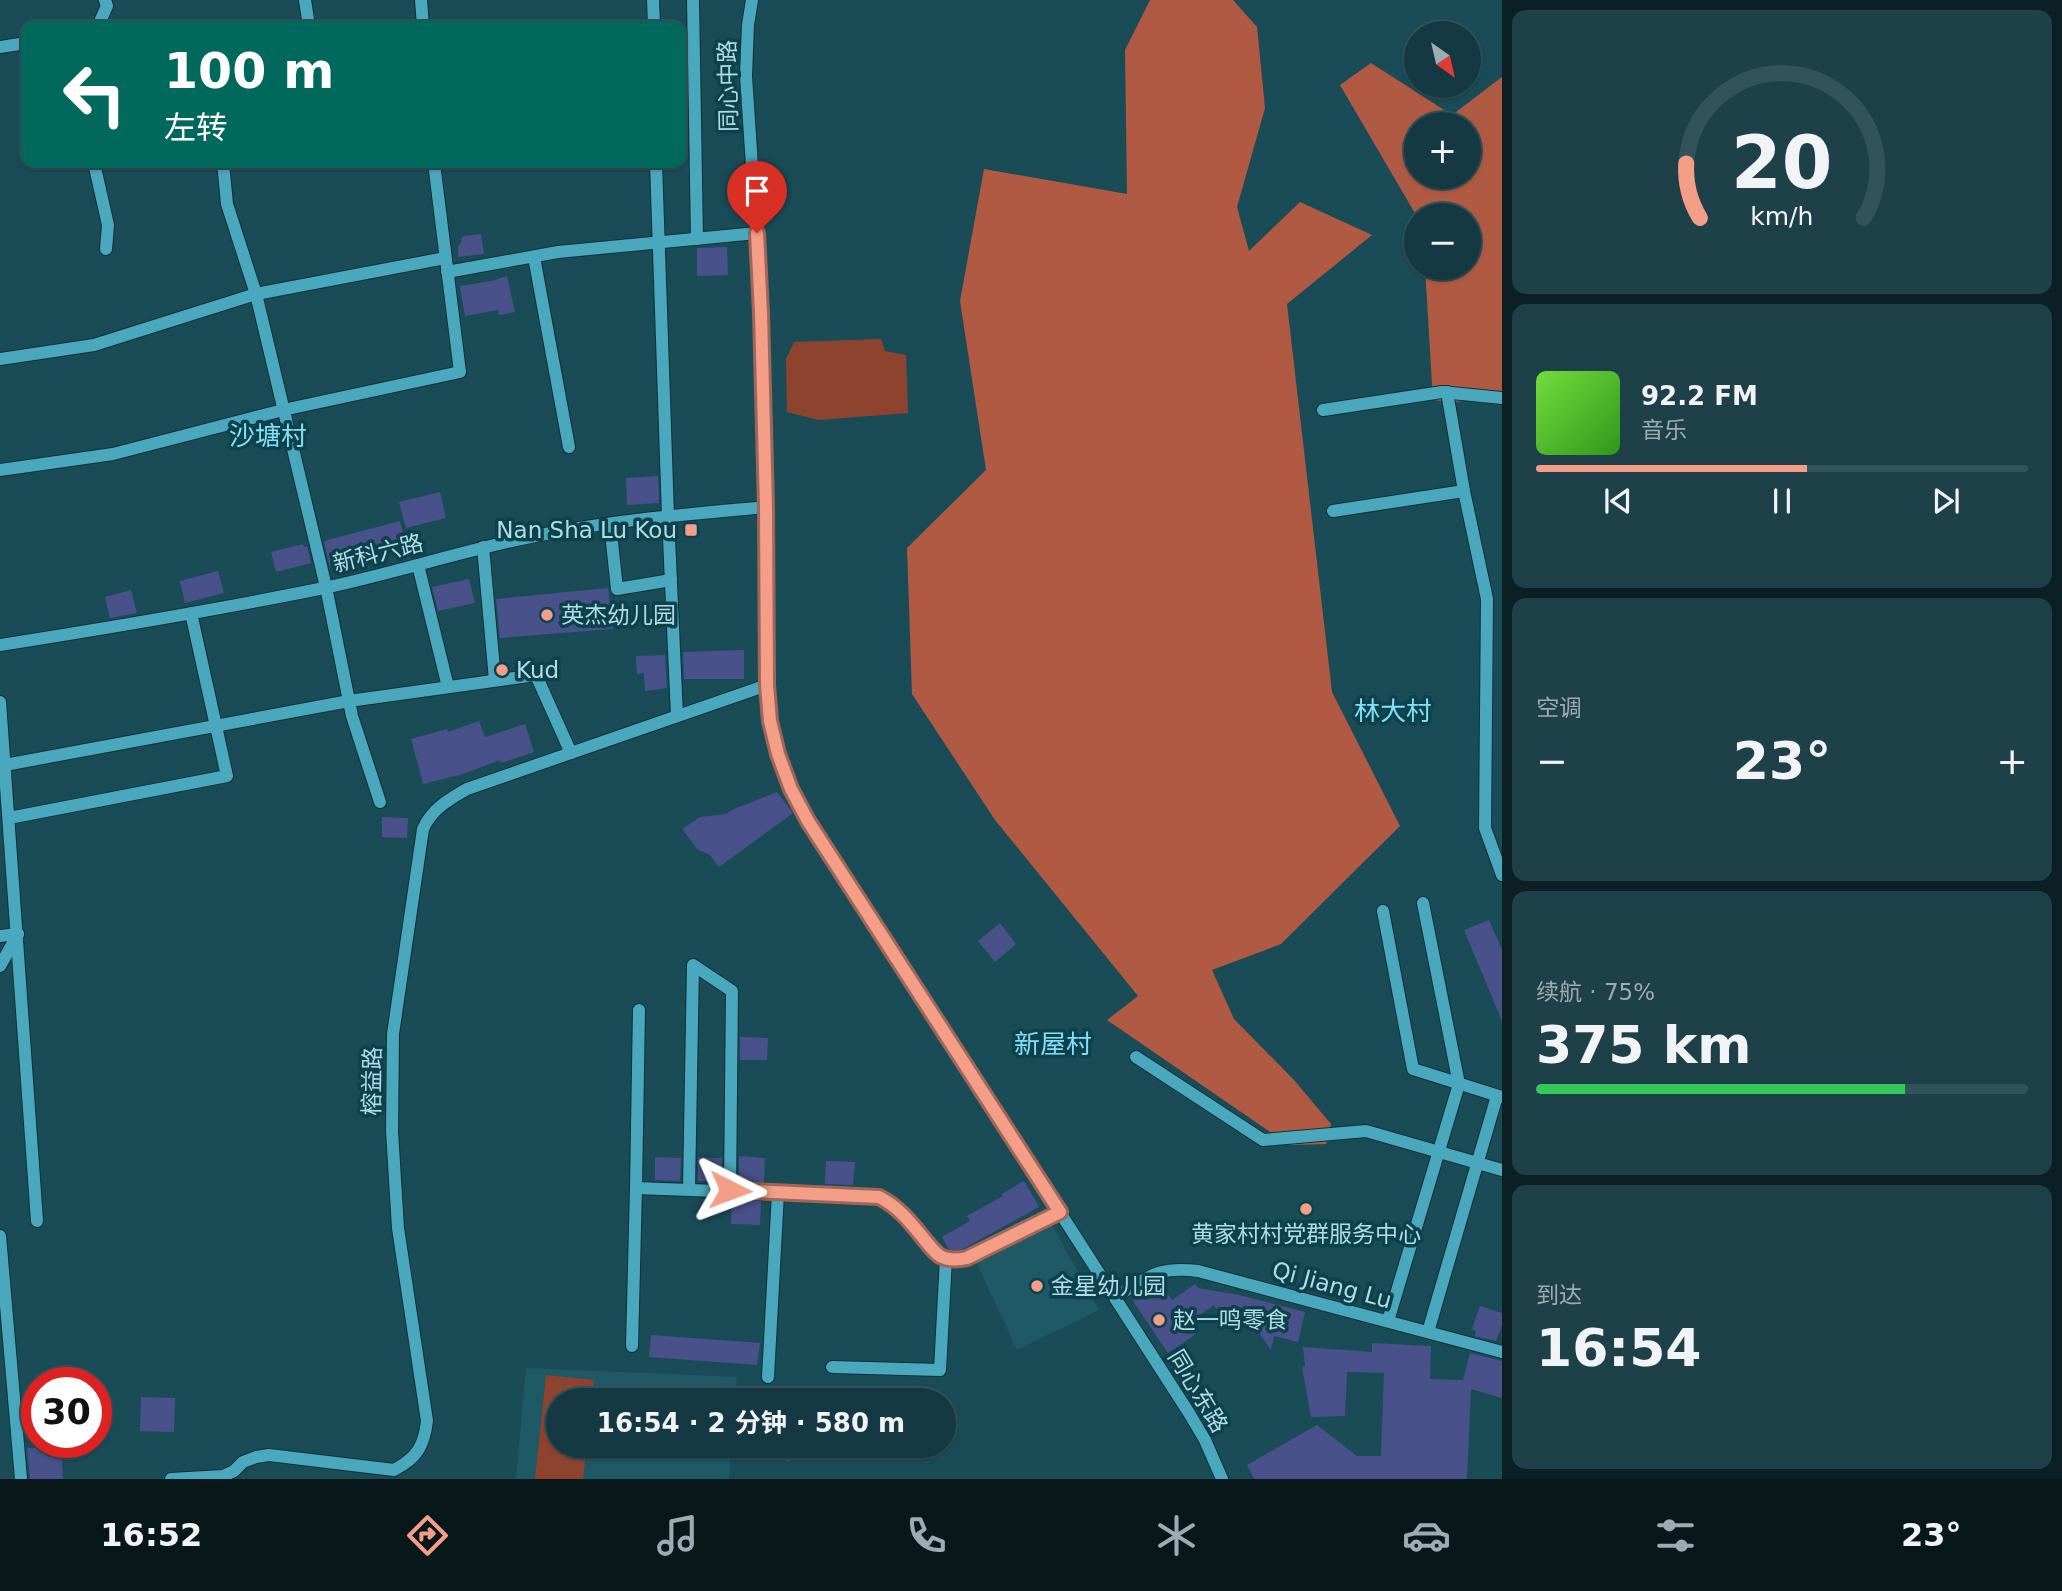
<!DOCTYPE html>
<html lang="zh">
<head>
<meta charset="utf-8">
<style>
  body { margin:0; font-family:"DejaVu Sans","Noto Sans SC",sans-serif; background:#1d4049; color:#f1f3f6; height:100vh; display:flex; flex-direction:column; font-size:26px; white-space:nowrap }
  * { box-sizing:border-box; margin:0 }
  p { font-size:23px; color:#9dacb2 }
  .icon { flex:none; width:38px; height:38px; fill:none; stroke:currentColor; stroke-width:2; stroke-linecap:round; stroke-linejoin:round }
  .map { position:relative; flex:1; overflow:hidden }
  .drawer { display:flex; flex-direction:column; gap:10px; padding:10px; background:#0b1f24; width:560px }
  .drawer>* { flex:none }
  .guide { position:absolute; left:21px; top:21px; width:665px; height:147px; border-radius:14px; box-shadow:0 2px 5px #0004,0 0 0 2px #33535b; background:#00695c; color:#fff; overflow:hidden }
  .needle { width:46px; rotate:146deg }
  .fabs { position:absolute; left:1404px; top:21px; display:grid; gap:14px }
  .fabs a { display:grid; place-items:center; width:77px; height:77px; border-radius:50%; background:#143942; box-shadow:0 2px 5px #0004,0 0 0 2px #33535b; font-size:35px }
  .speed { position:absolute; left:21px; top:1367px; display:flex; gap:14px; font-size:35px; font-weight:700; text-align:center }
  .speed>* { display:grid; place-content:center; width:91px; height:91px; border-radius:50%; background:#143942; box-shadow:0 2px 5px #0004,0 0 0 2px #33535b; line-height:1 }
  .speed .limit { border:10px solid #d22; background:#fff; color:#111 }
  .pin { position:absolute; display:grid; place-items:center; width:60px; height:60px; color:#fff; margin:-72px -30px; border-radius:50% 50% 50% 0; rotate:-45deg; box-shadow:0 0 7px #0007 }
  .pin .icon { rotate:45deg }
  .me { position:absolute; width:77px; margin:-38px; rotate:93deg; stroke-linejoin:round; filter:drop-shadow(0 0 5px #0008) }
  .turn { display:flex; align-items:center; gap:24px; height:147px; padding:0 28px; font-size:32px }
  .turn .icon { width:91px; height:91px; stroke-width:2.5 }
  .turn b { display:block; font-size:49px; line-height:60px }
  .big { font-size:52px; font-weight:700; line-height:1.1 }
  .drawer .widget { flex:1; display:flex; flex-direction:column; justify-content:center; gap:10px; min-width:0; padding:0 24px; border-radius:14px; background:#1d4049 }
  .drawer .dial { align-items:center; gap:0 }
  .dial svg { height:182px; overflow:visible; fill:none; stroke:#33535b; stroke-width:7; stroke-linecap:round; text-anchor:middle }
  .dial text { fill:#f1f3f6; stroke:none }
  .song { display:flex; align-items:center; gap:21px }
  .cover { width:84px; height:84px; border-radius:10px; background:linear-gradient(135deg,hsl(100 70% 55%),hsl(110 70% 35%)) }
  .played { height:7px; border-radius:4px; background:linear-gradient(90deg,#f49e87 55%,#33535b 55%) }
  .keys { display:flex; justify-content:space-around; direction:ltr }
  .heat { display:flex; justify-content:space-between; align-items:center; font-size:38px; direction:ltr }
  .charge { height:10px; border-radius:5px; background:linear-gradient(90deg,#34c759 75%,#33535b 0) }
  .trip { position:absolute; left:546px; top:1388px; width:410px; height:70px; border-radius:35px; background:#143942; box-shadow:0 2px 5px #0004,0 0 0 2px #33535b; font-weight:700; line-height:70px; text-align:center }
  .tab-bar { display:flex; height:112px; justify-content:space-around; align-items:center; background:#08171a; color:#9dacb2 }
  .tab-bar .icon { width:49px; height:49px }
  .tab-bar .current { color:#f49e87 }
  .tab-bar b { font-size:32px; color:#f1f3f6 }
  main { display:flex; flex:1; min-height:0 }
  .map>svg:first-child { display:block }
  .built { fill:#1f5966 }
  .green { fill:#8e432f }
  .forest { fill:#b05a43; fill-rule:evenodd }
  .building { fill:#49518a }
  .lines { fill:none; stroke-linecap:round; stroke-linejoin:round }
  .minor-casing { stroke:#123037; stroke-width:14 }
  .minor { stroke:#4aa8be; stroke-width:12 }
  .route-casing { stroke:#9f6758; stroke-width:18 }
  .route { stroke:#f49e87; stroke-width:12 }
  .poi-dot { fill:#f49e87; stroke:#0d424d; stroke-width:2.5 }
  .labels { text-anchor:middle; stroke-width:7; stroke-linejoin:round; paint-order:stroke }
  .street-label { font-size:23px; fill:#b1dbe7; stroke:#0d424d }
  .poi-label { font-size:23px; fill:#b1dbe7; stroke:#0d424d; text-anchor:start }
  .quarter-label { font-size:26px; fill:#83dff6; stroke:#0d424d }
</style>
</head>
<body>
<main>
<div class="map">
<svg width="1502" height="1479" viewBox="0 0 1502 1479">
  <rect width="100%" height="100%" fill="#1a4c58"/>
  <!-- built -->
  <g class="built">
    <path d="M1051,1223L1099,1310L1017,1350L976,1262Z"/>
    <path d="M526,1368L737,1377L735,1400H558V1446H731L729,1479H516Z"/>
  </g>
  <!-- green -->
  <g class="green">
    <path d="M881,339L885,351L906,355L908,413L819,420L787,412L786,359L794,342Z"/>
    <path d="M546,1375L594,1380L591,1400H558V1446H587L583,1479H535Z"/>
  </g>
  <!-- forest -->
  <g class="forest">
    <path d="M1150,0H1233L1257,27L1265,108L1237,207L1249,251L1300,202L1372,235L1287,304L1332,692L1400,826L1281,944L1212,970L1234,1019L1294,1080L1331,1124L1326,1144L1289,1145L1107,1020L1138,996L995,820L912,694L907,548L986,470L960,301L984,169L1127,194L1125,50Z"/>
    <path d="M1371,63L1452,115L1502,77V397L1454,402L1433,400L1425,268H1468V215H1416L1340,85ZM1416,124H1468V177H1416Z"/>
  </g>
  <!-- building -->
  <g class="building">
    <path d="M481,234L484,254L458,257V248L463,236Z"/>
    <path d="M727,247L728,275L697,276V248Z"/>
    <path d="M507,276L515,312L499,315L498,310L465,316L460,286L491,281Z"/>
    <path d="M658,476L659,503L627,505L626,478Z"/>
    <path d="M440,492L446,518L406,528L399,502Z"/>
    <path d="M400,521L406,544L383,550L384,552L329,564L324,541Z"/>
    <path d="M303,544L304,547L307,546L311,563L276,572L271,552Z"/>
    <path d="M218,571L224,593L185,603L180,581Z"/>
    <path d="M469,579L475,603L438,611L432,587Z"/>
    <path d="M608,588L613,629L500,638L496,599Z"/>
    <path d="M131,590L137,613L110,618L105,597Z"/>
    <path d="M744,650V679H684L683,652Z"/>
    <path d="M665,655L667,688L645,691L644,673L637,674L636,656Z"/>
    <path d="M479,721L485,737L525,724L534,752L501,763L500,760L463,774L423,784L411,739L447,729L448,732Z"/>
    <path d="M777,792L793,813L719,867L709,854L698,850L682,829L700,817L726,814L734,809Z"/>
    <path d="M382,817L408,818L407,838L382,837Z"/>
    <path d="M1489,920L1502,950V1021L1464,930Z"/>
    <path d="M1000,923L1016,944L995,962L978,941Z"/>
    <path d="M740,1037L768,1038L767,1060H740Z"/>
    <path d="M739,1156L765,1158L764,1183H739Z"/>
    <path d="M655,1157L681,1158L680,1181L655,1180Z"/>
    <path d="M698,1158H722L721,1181H698Z"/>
    <path d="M826,1161L855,1162L853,1185L825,1184Z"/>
    <path d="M1024,1181L1039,1207L961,1250H949L942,1237L970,1221L967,1216L1003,1196L1002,1194Z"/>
    <path d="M732,1200L761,1201L760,1225L731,1224Z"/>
    <path d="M1161,1283L1172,1300L1195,1284L1198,1288L1239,1295L1305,1312L1298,1342L1274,1336L1271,1350L1248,1317L1230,1329L1214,1305L1188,1323L1196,1334L1168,1353L1133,1301Z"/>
    <path d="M1480,1306L1502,1313V1325L1496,1341L1475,1336L1476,1331L1472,1329Z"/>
    <path d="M651,1335L760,1343L757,1365L649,1357Z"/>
    <path d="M1372,1343L1431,1346L1430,1379L1463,1380L1470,1353L1502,1361V1398L1471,1389L1467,1479H1254L1247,1465L1317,1425L1357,1456H1381L1384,1373L1347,1372L1345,1416L1311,1417L1302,1367L1305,1366L1303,1347L1372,1352Z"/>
    <path d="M141,1397L175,1398L174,1432L140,1431Z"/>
    <path d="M61,1446L63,1479H30L27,1448Z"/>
    <path d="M775,1446H808L788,1462Z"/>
  </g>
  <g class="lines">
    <defs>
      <g id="minor">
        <path d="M305,0L309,26"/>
        <path d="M421,0L423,26"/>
        <path d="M653,0L654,26"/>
        <path d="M693,0L697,239"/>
        <path d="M752,0L748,25L746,76L760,285L766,507L767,685L770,721L778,754L791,789L808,821L1189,1413L1205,1440L1222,1479"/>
        <path d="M98,26L107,6L105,0"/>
        <path d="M0,47L26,43"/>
        <path d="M94,163L108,225L106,249"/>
        <path d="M223,163L227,204L256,294L326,587L352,716L380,802"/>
        <path d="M656,163L668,516L677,716"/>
        <path d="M534,257L569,447"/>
        <path d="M447,272L558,252L757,233"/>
        <path d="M0,359L94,345L256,294L445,258"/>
        <path d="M1447,392L1464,491L1487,599L1485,828L1502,875"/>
        <path d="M1323,410L1442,392L1502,398"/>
        <path d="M0,470L113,454L283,410L460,372L434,163"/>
        <path d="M1333,511L1464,491"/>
        <path d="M610,524L617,589L671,580"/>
        <path d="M483,547L495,680"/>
        <path d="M418,565L448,687"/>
        <path d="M0,645C108,628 216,610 324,588C396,573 467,549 540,535C615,520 691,514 766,507"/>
        <path d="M0,702L37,1221"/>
        <path d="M5,765L349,701L536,675L571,753"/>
        <path d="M9,818L227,776L191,613"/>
        <path d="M1383,911L1413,1069L1502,1097"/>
        <path d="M0,936L18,934"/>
        <path d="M0,966L18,934"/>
        <path d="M639,1010L636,1188L879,1197C908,1211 923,1250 945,1258C953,1261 960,1260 967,1258L1060,1212"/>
        <path d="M1136,1057L1263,1140L1366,1131L1502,1170"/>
        <path d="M689,1189L693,965L732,991L730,1190"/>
        <path d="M0,1236L21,1479"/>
        <path d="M1115,1297C1149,1277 1157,1266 1198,1271L1502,1352"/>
        <path d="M1388,1321L1459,1084L1423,903"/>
        <path d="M1428,1332L1497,1096"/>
        <path d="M632,1346L636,1188"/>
        <path d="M832,1367L940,1370L946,1258"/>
        <path d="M768,1377L778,1193"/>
        <path d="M171,1479L223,1476L234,1471L243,1462L256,1457L269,1455L394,1470C417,1458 424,1446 427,1421L398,1228L392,1131L393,1034L423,829C432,809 448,800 467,789L767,685"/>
      </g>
    </defs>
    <!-- minor casing -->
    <use href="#minor" class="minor-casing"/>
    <!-- minor -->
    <use href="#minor" class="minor"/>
  </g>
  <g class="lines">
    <defs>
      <path id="route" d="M730,1190L879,1197C899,1207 911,1223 924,1239C929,1245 934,1252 940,1256C949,1261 958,1260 967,1258L1060,1212L808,821L791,789L778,754L770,721L767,685L766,507L761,313L757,233"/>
    </defs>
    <!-- route casing -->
    <use href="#route" class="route-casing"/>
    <!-- route -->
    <use href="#route" class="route"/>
  </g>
  <!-- markers -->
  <g class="poi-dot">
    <rect x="684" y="523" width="14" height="14" rx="3.5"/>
    <circle cx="547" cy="615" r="7"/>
    <circle cx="502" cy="670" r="7"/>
    <circle cx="1306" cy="1209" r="7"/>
    <circle cx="1037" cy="1286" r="7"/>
    <circle cx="1159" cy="1320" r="7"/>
  </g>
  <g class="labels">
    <!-- street labels -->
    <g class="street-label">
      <text transform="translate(728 86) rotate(-91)" y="8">同心中路</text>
      <text transform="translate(378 553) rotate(-14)" y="8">新科六路</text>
      <text transform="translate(372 1081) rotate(-89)" y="8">榕益路</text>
      <text transform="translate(1332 1285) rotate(15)" y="8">Qi Jiang Lu</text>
      <text transform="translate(1198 1391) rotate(59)" y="8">同心东路</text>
    </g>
    <!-- poi labels -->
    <g class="poi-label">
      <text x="677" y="538" text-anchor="end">Nan Sha Lu Kou</text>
      <text x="561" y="623">英杰幼儿园</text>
      <text x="516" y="678">Kud</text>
      <text x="1306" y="1242" text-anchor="middle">黄家村村党群服务中心</text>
      <text x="1051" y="1294">金星幼儿园</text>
      <text x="1173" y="1328">赵一鸣零食</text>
    </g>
    <!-- quarter labels -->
    <g class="quarter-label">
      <text x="268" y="445">沙塘村</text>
      <text x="1393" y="720">林大村</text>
      <text x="1053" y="1053">新屋村</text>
    </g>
  </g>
</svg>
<div class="fabs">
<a><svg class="needle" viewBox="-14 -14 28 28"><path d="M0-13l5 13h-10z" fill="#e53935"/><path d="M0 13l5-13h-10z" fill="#9dacb2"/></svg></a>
<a>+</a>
<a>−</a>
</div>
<div class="speed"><div class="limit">30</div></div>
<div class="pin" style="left:757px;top:233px;background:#d93025"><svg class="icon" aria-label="arrive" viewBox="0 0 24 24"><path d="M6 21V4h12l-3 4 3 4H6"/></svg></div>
<svg class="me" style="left:730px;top:1190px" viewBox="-20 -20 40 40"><path d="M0-17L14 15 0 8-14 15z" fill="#f49e87" stroke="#fff" stroke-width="4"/></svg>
<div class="trip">16:54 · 2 分钟 · 580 m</div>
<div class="guide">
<div class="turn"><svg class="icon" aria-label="left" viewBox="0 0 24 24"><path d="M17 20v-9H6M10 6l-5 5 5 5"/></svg><div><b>100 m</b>左转</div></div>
</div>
</div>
<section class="drawer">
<div class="widget dial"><svg viewBox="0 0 100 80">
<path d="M14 69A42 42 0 1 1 86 69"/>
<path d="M14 69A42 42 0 0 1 8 45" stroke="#f49e87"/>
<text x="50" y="56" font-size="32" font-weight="700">20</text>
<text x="50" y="72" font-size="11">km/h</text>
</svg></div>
<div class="widget">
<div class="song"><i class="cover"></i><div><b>92.2 FM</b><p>音乐</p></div></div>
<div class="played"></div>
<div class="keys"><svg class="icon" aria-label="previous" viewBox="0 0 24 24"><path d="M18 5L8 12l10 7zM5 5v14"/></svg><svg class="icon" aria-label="pause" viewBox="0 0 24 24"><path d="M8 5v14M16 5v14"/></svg><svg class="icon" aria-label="next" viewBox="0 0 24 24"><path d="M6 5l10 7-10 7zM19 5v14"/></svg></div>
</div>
<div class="widget"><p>空调</p>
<div class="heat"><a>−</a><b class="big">23°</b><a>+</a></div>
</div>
<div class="widget"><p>续航 · 75%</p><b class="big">375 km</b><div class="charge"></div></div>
<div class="widget"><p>到达</p><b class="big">16:54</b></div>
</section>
</main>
<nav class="tab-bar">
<b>16:52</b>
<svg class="icon current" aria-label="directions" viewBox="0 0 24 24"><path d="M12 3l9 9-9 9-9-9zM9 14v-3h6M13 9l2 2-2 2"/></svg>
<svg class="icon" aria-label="music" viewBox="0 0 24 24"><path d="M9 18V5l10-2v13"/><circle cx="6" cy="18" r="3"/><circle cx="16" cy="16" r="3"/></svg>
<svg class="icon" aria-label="phone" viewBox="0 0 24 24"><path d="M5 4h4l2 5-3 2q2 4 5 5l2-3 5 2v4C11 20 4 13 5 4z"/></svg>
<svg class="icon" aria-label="climate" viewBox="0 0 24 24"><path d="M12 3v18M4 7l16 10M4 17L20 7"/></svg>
<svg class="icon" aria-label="car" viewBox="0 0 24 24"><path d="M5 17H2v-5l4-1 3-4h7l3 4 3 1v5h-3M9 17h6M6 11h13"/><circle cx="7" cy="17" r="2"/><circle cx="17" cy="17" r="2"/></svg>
<svg class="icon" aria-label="filters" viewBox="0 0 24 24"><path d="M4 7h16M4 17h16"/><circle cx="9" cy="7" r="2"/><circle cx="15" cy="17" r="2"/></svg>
<b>23°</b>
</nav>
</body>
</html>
